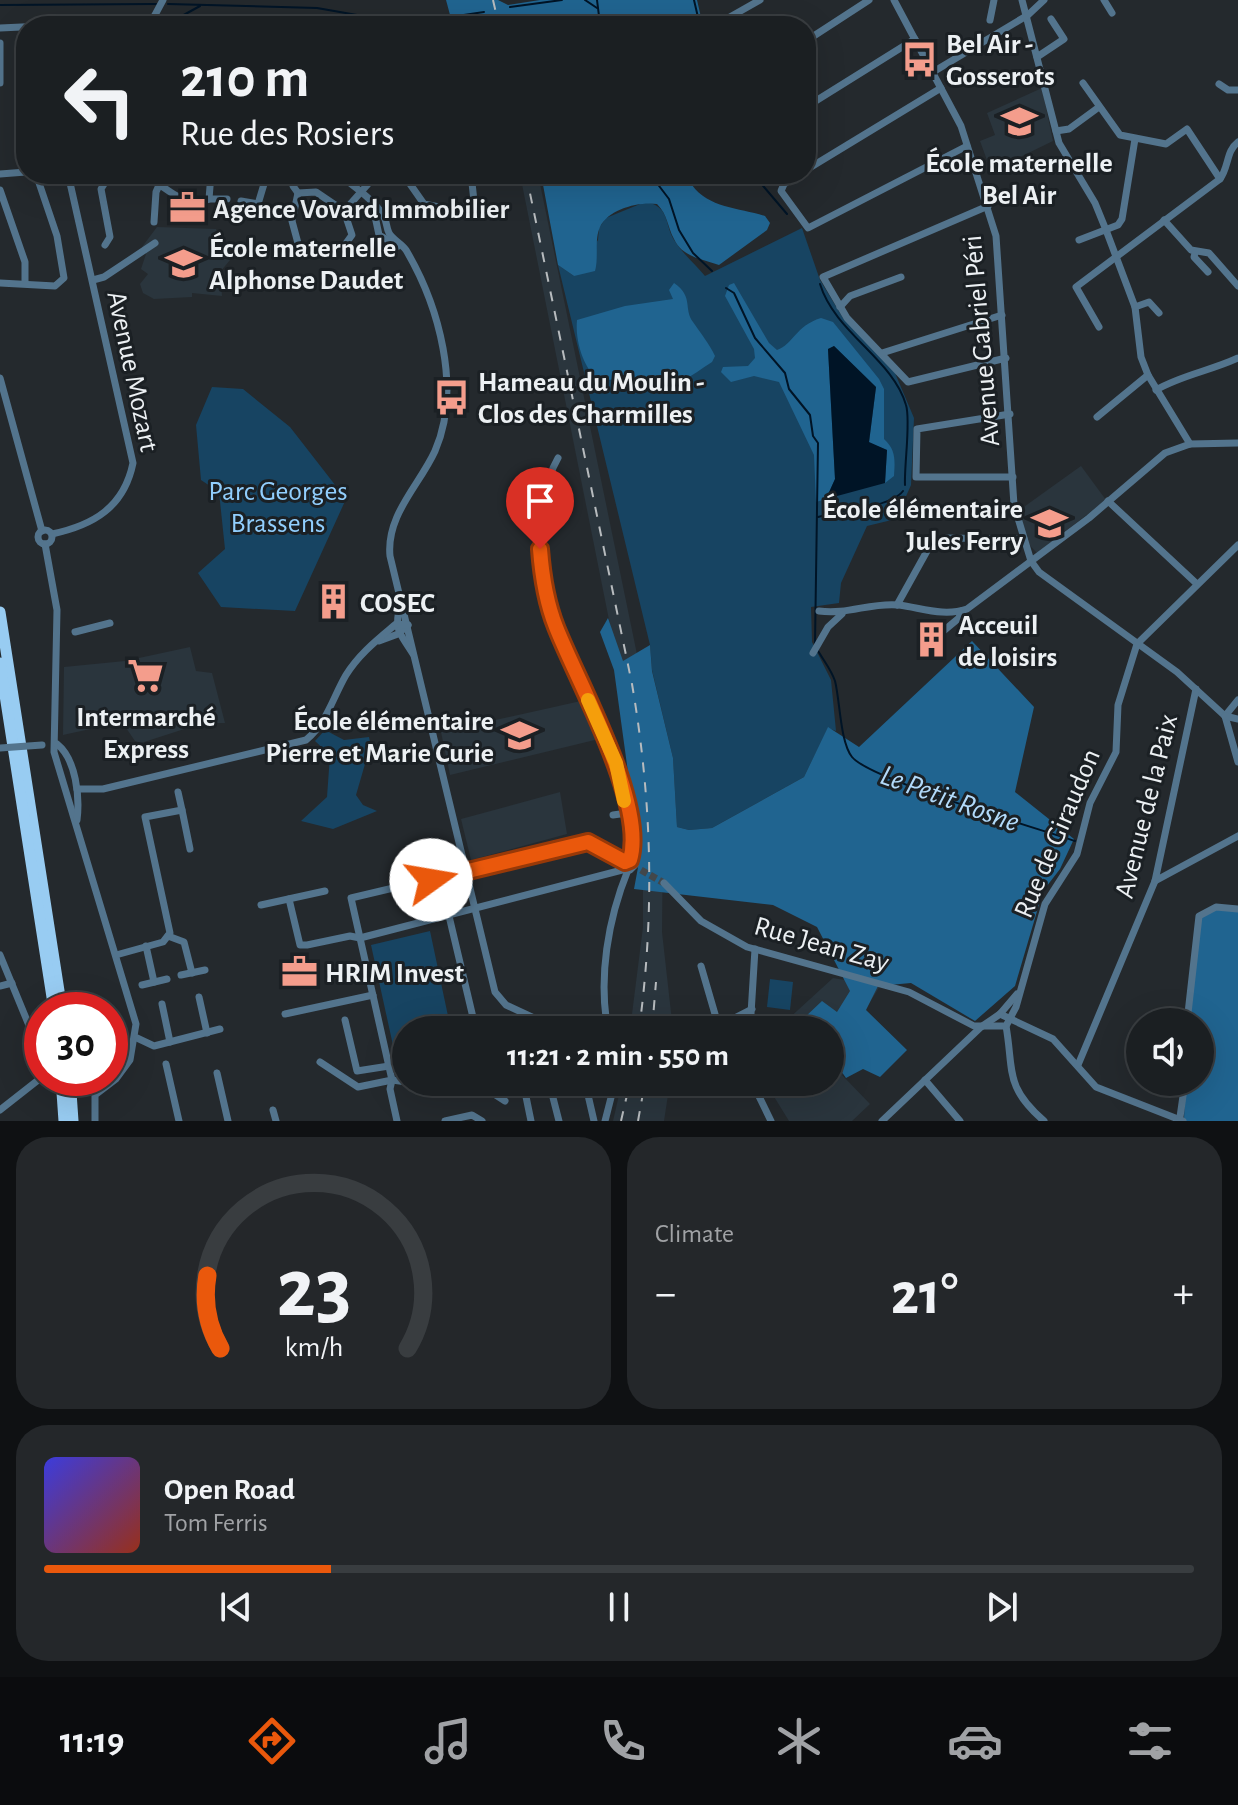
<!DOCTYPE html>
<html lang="en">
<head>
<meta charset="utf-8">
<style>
  body { margin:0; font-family:"Alegreya Sans",sans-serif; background:#24272a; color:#f1f3f6; height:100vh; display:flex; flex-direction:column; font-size:30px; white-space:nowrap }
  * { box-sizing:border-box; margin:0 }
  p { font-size:26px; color:#a0a2a5 }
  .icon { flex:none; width:44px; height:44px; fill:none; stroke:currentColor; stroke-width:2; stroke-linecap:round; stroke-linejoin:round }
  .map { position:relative; height:1121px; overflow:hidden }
  .side { display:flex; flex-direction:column; gap:16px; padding:16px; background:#0f1113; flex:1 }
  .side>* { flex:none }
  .hud { position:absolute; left:16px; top:16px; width:800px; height:168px; border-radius:32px; box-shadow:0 8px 32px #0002,0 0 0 2px #393d40; background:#1b1f22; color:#f1f3f6; overflow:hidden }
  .fabs { position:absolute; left:1126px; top:1008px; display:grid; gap:16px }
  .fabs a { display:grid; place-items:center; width:88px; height:88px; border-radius:50%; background:#1b1f22; box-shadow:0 8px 32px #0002,0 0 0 2px #393d40; font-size:40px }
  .speed { position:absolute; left:24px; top:992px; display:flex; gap:16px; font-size:40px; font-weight:700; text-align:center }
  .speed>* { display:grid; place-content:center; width:104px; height:104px; border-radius:50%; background:#1b1f22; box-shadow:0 8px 32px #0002,0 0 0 2px #393d40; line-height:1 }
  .speed .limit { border:12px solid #d22; background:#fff; color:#111 }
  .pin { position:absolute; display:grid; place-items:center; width:68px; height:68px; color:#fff; margin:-82px -34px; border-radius:50% 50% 50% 0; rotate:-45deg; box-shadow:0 0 8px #0007 }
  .pin .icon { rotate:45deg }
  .me { position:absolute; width:88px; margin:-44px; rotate:77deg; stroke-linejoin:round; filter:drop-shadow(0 0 6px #0008) }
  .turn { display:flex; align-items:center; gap:28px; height:168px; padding:0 32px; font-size:36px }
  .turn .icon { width:104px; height:104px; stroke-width:2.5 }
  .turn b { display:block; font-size:56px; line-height:68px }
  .big { font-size:60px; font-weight:700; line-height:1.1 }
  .side .widget { flex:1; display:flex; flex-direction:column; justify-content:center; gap:12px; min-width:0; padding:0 28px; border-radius:32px; background:#24272a }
  .side .dial { align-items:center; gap:0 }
  .dial svg { height:208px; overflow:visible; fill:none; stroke:#393d40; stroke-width:7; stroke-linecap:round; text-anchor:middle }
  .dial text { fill:#f1f3f6; stroke:none }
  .song { display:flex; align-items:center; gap:24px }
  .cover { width:96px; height:96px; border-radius:12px; background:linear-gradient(135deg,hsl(240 70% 55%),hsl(10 70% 35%)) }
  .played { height:8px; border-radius:4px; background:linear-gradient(90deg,#ea580c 25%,#393d40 25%) }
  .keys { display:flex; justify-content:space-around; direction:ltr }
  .heat { display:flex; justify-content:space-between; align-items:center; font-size:44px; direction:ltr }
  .side .tiles { flex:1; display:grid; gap:16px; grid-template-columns:1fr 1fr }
  .widget:last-child { grid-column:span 2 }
  .trip { position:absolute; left:392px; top:1016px; width:452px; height:80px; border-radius:40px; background:#1b1f22; box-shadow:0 8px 32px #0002,0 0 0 2px #393d40; font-weight:700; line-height:80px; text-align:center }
  .tabs { display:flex; height:128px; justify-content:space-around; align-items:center; background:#0b0c0e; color:#a0a2a5 }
  .tabs .icon { width:56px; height:56px }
  .tabs .selected { color:#ea580c }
  .tabs b { font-size:36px; color:#f1f3f6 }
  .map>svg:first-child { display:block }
  .built { fill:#2a353d }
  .green { fill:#174462 }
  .forest { fill:#206490 }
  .water { fill:#001426 }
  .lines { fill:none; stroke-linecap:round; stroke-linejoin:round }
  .stream { stroke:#001426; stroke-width:2 }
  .minor-tunnel { stroke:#42474b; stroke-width:7; stroke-dasharray:7 3.5; stroke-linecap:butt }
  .minor { stroke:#53748d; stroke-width:7 }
  .trunk { stroke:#98ccf2; stroke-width:11 }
  .rail { stroke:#b7bbbe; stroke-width:2; stroke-dasharray:10 10; stroke-linecap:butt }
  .minor-bridge { stroke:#53748d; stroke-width:7 }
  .route-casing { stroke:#983908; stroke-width:20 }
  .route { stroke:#ea580c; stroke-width:14 }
  .slow { stroke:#f59e0b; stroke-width:14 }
  .labels { text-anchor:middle; stroke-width:6; stroke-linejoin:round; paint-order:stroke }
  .poi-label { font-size:28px; font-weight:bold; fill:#ecf0f3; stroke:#1b2024; text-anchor:start }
  .street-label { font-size:28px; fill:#ecf0f3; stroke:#1b2024 }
  .park-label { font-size:28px; fill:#91cefd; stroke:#1b2024 }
  .water-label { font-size:30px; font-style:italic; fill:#b2dafa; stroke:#1b2024 }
</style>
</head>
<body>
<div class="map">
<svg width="1238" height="1121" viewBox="0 0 1238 1121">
  <rect width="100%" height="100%" fill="#24292d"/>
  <!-- built -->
  <g class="built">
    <path d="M1042,88L1053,141L1010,162L988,163L980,141L995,135L987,113Z"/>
    <path d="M520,174H538L639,664L663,836L662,932L673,1030H630L643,927V829L621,680Z"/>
    <path d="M157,227L216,229L230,260L220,272L222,296L192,293V297L154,299L143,293L140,284L148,274L141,269L146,254L142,247Z"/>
    <path d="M1081,466L1106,500L1037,553L1024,539L1021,509Z"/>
    <path d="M190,647L196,671L212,673L225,723H203L141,743L135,741L122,722L63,735L64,667L125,661Z"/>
    <path d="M581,701L599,739L450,775L441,732Z"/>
    <path d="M560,792L567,834L471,860L461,819Z"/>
    <path d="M833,978L880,986L842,1047L859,1057L842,1075L870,1104L852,1121H789L765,1082H830V1030H757V1023L769,1024L780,1015L786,1021Z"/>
    <path d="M622,1082H670L664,1121H613Z"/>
  </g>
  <!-- green -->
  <g class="green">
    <path d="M645,202C670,206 664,223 674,240C682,253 696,265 705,276L802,228L820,280L843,318L895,373L914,418L911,485L896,519L867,526L841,583L839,603L811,607L812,642L831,680L836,731L828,728L804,777L712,828L689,830L677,827L673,758L652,670L650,645L558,265L574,276L598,240L599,228L606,218Z"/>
    <path d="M212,387L243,389L290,427L346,499L295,611L221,607L198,573L225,549L219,492L201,480L196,425Z"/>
    <path d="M325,730L344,740L369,737L374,761L365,764L356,795L363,805L377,811L333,829L301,821L327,797L330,755L315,741Z"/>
    <path d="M430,931L451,1030H406V1066L398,1068L371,945Z"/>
    <path d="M770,979L793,982L790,1010L767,1007Z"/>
  </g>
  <!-- forest -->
  <g class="forest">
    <path d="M446,0H498L508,5L540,0H697L703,26H453Z"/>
    <path d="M541,174H699L692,178V185C708,208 740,208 765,216L770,223L767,230L719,265C702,259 682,257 674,239C667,226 668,215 657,204C640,201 608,209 600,227C594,240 599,257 595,271L574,276L558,265Z"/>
    <path d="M674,283C694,297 683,308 693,322C701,334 709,343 715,356L712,362C702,368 691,377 680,382C654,392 625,375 599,381C583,368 575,340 577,320L625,306L673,299L669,290Z"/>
    <path d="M734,283L769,343L777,350C794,344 795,326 821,318L833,322L879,379L884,389V439C896,450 895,460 894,476L885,483L887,450L869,443L876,387L834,346L828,349L835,479L826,499L816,502L814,455L779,382L754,376L731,382L721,372L723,367L748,366L755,358L754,349L725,296L729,285Z"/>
    <path d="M608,618L623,661L650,645L652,671L673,758L677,827L689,830L712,828L804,777L828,727L859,747L972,641L1034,707L1015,792L1074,839L1060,869L1043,891L1015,986L975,1021L911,983L878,986L866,1010L907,1050L880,1077L863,1069L846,1078L830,1055V1030H812L804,1018L822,1001L837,1012L850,991L817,927L773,905L634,889L639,862L635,856L631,794L614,670L600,632Z"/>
    <path d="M1216,907L1238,909V1121H1184L1185,1082H1200V1022H1187L1199,916Z"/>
  </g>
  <!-- water -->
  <path class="water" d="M834,346L876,387L869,442L887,450L885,483L826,499L835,479L828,349Z"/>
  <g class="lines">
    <!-- stream -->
    <g class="stream">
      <path d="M585,0L597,8"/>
      <path d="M597,0L599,16L611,26"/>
      <path d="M694,0L700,26"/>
      <path d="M168,4L317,8L397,22"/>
      <path d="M0,5L156,4"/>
      <path d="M510,7L562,0"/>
      <path d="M180,17L200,6"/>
      <path d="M450,17L484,12"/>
      <path d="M430,22L442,19"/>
      <path d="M650,174L669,199L679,230L693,253L712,271"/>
      <path d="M753,174L787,214"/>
      <path d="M820,284C835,333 893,359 906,405C911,421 904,465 905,485"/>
      <path d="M726,288L734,293L755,338L785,373L789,389L810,415L813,436L818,443L815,643"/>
      <path d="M818,517C838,512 891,507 903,491"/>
      <path d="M817,649C823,660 831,669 835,681C840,700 840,742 852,757C871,780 1037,828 1075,841"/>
    </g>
    <!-- minor-tunnel -->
    <path class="minor-tunnel" d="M641,870L664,883"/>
    <!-- minor -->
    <g class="minor">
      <path d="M894,0L961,126L996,236L1014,505L1031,561L1039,572L1177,672L1225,716L1238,762"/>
      <path d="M1022,0L1059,143L1095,203L1106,230L1135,307L1141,357L1148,375L1190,444"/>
      <path d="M1104,0L1112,13"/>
      <path d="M990,20L994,0"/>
      <path d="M149,26L163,0"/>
      <path d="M714,26L760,0"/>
      <path d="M0,28L43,26"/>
      <path d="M806,41L869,0"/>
      <path d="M0,43V83"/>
      <path d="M1037,57L1064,39L1051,19"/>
      <path d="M933,72L1028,15L1044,0"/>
      <path d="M1083,83L1120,135L1166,144L1187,129L1220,179"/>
      <path d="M1219,84L1228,90H1238"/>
      <path d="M806,107L915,39"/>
      <path d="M1056,131L1069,129L1099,107"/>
      <path d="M806,170L941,88"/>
      <path d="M0,174L26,172"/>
      <path d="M295,174L293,186L298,193"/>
      <path d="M338,174C352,185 374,200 383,215C387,221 386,227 389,233C393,240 401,243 406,250C439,306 462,389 435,451C419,486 386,515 390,556L495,992L506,1005L560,1030"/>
      <path d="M403,174L424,204L459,211L474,201L471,174"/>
      <path d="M799,174L784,184L781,191L808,228L967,146"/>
      <path d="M0,190L25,262V283"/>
      <path d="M209,199H227"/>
      <path d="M241,201L258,204"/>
      <path d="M258,204L267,174"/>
      <path d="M988,206L823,277L847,318L908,382L1006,358"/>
      <path d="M373,207L379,235L398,246"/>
      <path d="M344,211L352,235L344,246L308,252L299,247L292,221L298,193L316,192L344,211L377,174"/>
      <path d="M1164,220L1191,250L1209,253L1238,286"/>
      <path d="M154,222L156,192L164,174"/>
      <path d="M1079,240L1118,225L1122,219L1135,139"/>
      <path d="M105,245L110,237L101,189L106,181C161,166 157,194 197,204L209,199L211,174"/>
      <path d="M1195,253L1194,257L1208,272"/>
      <path d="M93,280L104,277L155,243"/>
      <path d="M0,283L55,286L64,278L57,236L36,174"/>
      <path d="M840,307L850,296L901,277"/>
      <path d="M1135,307L1149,302L1159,313"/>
      <path d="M1099,327L1076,287L1220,179C1229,167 1226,151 1238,142"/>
      <path d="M882,353L1002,315"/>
      <path d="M0,378L42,531"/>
      <path d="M1156,390C1182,375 1210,371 1238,358"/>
      <path d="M1010,414L917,429L916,477H1013"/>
      <path d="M1097,417L1148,375"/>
      <path d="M558,458C549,473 547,488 544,505C524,615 603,700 625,802C630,828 635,843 624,866L630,870L635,865L630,860"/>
      <path d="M1108,501L1197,584"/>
      <circle cx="45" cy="537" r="7"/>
      <path d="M52,534C94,525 124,507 133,463L68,174"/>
      <path d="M45,544L57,610L54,752L136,1024L130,1060L116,1079L95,1095V1121"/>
      <path d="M400,604C394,632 399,631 413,654"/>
      <path d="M897,605L932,542L945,538L1024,539"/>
      <path d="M819,611C848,615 871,602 899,605C922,608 944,617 967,609L1089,518L1165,453L1190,444L1238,443"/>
      <path d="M75,632L110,623"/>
      <path d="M941,633L959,618L961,611"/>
      <path d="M379,641L398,634L408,625"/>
      <path d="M813,653L828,627L842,614"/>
      <path d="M1225,716L1238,700"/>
      <path d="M1225,716L1238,719"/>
      <path d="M57,744C76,759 80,797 77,820"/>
      <path d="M77,789H103L306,740C327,723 333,697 346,675C359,654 377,640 396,624L408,625"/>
      <path d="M182,810L190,849"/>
      <path d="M613,815L627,813"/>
      <path d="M1155,881L1238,836"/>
      <path d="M664,883L701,921L747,947L909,992L974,1026H1006L1016,1007L1045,904L1077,854L1090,803L1116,752L1118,705L1137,644L1238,545"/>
      <path d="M289,899L300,945H307L350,936L360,938L626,869"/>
      <path d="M261,905L325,891"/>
      <path d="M449,916L476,1030"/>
      <path d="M168,936L184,942L192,973"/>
      <path d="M146,946L154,982"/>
      <path d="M0,955L42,1057"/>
      <path d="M116,955L163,942L170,933L145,817L182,810L178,792"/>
      <path d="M701,966L717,1021L725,1023L752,1009"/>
      <path d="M181,975L205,970"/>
      <path d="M142,985L167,979"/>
      <path d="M0,986L12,983"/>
      <path d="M199,997L207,1033"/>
      <path d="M162,1004L170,1042"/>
      <path d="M285,1014L373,995"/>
      <path d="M1000,1014L1053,1039L1096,1087L1183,1121"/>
      <path d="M345,1020L357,1071L389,1066"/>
      <path d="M1187,1022L1199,916L1216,907L1238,909"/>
      <path d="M1006,1026C1014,1071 1004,1086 1044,1121"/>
      <path d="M608,1030C598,978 608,919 628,870"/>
      <path d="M750,1030L755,949"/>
      <path d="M137,1038L154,1046L220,1029"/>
      <path d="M320,1062L358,1087L392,1080L407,1082"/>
      <path d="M166,1064L179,1121"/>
      <path d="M1078,1065L1155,881L1196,689"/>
      <path d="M217,1073L228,1121"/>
      <path d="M925,1080L960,1121"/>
      <path d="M463,1082L464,1087L485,1088L505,1101"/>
      <path d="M523,1082L531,1121"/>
      <path d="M549,1082L559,1121"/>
      <path d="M585,1082L594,1121"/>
      <path d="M752,1082L771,1121"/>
      <path d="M0,1110L42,1077"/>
      <path d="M273,1110L276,1121"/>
      <path d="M1180,1117L1185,1082"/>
      <path d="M397,1121L390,1089L392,1080L351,898L588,842L625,862"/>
      <path d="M445,1121L472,1115L482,1121"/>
      <path d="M605,1121L615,1082"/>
      <path d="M882,1121L981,1027L1000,1014L1017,994"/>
    </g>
    <!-- trunk -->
    <g class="trunk">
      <path d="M0,612L62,1010"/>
      <path d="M0,663L54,1010"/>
      <path d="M61,1078L64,1121"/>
      <path d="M70,1078L73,1121"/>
    </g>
    <!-- rail -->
    <g class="rail">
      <path d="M493,0L499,26"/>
      <path d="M526,174L632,684C652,801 655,912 639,1030"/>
      <path d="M652,1030L656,982"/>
      <path d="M621,1121L630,1082"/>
      <path d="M638,1121L645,1082"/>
    </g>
    <!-- minor-bridge -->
    <path class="minor-bridge" d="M0,748L42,745"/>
  </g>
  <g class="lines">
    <defs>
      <path id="route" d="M431,880L588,842L625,862L630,860C647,804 577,681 556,627C546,602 542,576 540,549"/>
    </defs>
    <!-- route casing -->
    <use href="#route" class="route-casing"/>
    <!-- route -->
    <use href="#route" class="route"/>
    <!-- slow -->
    <path class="slow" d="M588,700L616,763L624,801"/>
  </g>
  <!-- icons -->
  <defs>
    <symbol id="bus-bare" viewBox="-9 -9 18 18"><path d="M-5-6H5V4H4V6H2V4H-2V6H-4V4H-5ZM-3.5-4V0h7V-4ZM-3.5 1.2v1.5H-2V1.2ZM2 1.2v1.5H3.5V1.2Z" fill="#f49d8c" stroke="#1b2024" stroke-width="2.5" paint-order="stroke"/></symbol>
    <symbol id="school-bare" viewBox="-9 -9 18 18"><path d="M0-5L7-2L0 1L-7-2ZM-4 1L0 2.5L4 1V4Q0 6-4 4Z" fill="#f49d8c" stroke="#1b2024" stroke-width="2.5" paint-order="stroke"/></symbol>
    <symbol id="office-bare" viewBox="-9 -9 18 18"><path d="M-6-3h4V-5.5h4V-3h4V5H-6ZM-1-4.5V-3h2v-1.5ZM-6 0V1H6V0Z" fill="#f49d8c" stroke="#1b2024" stroke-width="2.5" paint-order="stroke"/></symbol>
    <symbol id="building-bare" viewBox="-9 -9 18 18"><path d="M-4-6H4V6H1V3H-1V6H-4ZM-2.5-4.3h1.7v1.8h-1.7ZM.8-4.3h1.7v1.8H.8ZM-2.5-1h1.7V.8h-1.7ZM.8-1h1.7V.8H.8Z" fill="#f49d8c" stroke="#1b2024" stroke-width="2.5" paint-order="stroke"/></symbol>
    <symbol id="supermarket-bare" viewBox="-9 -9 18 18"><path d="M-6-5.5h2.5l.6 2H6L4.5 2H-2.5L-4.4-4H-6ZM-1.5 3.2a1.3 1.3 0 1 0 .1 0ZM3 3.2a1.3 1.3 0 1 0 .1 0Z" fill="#f49d8c" stroke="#1b2024" stroke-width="2.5" paint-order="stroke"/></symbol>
  </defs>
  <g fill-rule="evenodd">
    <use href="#bus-bare" x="894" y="34" width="51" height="51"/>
    <use href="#school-bare" x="994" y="96" width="51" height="51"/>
    <use href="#office-bare" x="162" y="182" width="51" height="51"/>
    <use href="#school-bare" x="158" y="238" width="51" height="51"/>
    <use href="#bus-bare" x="426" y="372" width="51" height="51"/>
    <use href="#school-bare" x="1024" y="498" width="51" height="51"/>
    <use href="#building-bare" x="308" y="576" width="51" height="51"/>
    <use href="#building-bare" x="906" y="614" width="51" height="51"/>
    <use href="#supermarket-bare" x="120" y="650" width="51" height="51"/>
    <use href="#school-bare" x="494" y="710" width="51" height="51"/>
    <use href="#office-bare" x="274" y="946" width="51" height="51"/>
  </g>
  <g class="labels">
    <!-- poi labels -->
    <g class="poi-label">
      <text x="946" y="53">Bel Air -<tspan x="946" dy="32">Gosserots</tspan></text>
      <text x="1019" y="172" text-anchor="middle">École maternelle<tspan x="1019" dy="32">Bel Air</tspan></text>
      <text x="213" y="218">Agence Vovard Immobilier</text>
      <text x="209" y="257">École maternelle<tspan x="209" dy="32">Alphonse Daudet</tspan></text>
      <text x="478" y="391">Hameau du Moulin -<tspan x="478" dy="32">Clos des Charmilles</tspan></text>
      <text x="1023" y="518" text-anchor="end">École élémentaire<tspan x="1023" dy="32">Jules Ferry</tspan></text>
      <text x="360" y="612">COSEC</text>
      <text x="958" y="634">Acceuil<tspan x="958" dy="32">de loisirs</tspan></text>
      <text x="146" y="726" text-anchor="middle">Intermarché<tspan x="146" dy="32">Express</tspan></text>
      <text x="494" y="730" text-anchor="end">École élémentaire<tspan x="494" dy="32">Pierre et Marie Curie</tspan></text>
      <text x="325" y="982">HRIM Invest</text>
    </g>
    <!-- street labels -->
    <g class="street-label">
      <text transform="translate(980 341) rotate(-95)" y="10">Avenue Gabriel Péri</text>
      <text transform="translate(134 371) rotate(78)" y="10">Avenue Mozart</text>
      <text transform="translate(1145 806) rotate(-76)" y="10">Avenue de la Paix</text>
      <text transform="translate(1056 833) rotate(-67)" y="10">Rue de Giraudon</text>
      <text transform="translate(822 943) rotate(16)" y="10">Rue Jean Zay</text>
    </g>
    <!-- park labels -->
    <g class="park-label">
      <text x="278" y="500">Parc Georges<tspan x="278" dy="32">Brassens</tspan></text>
    </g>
    <!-- water labels -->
    <g class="water-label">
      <text transform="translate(950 798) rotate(20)" y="10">Le Petit Rosne</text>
    </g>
  </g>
</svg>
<div class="fabs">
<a><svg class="icon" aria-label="sound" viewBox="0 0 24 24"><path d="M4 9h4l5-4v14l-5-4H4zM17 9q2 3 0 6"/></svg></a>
</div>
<div class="speed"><div class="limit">30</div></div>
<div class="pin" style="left:540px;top:549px;background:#d93025"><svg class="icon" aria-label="arrive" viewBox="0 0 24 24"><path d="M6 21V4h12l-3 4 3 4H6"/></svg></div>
<svg class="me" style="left:431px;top:880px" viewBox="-20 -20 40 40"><circle r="19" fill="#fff"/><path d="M0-13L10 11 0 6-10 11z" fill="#ea580c"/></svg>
<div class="trip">11:21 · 2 min · 550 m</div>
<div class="hud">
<div class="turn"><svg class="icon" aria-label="left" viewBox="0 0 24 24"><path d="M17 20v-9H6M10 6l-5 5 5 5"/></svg><div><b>210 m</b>Rue des Rosiers</div></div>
</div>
</div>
<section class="side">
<div class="tiles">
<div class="widget dial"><svg viewBox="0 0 100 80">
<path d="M14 69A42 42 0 1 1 86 69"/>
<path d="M14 69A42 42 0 0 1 9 41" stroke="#ea580c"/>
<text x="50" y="56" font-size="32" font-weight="700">23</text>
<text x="50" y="72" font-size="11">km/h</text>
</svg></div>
<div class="widget"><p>Climate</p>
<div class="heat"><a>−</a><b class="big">21°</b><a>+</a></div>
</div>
<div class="widget">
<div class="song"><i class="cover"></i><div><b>Open Road</b><p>Tom Ferris</p></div></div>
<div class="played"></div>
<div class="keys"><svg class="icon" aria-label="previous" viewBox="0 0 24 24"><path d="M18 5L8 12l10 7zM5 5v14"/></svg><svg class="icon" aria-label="pause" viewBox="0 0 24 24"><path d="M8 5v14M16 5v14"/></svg><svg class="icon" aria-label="next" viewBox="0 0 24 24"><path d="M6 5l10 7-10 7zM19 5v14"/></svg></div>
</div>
</div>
</section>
<nav class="tabs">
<b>11:19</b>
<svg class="icon selected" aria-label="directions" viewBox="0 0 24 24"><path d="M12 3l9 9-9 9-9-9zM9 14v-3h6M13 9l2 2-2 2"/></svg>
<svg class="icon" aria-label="music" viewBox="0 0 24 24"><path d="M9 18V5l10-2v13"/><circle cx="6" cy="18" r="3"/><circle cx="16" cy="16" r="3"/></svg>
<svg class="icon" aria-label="phone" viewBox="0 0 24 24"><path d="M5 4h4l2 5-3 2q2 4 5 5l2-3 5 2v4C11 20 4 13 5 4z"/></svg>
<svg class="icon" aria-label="climate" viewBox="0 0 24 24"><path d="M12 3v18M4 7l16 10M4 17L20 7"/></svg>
<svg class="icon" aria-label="car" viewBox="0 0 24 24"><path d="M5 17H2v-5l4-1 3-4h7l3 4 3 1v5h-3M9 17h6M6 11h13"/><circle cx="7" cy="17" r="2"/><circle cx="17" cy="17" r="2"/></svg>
<svg class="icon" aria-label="filters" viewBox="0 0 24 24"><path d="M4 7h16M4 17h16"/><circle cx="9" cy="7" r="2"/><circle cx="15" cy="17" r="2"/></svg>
</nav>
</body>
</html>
